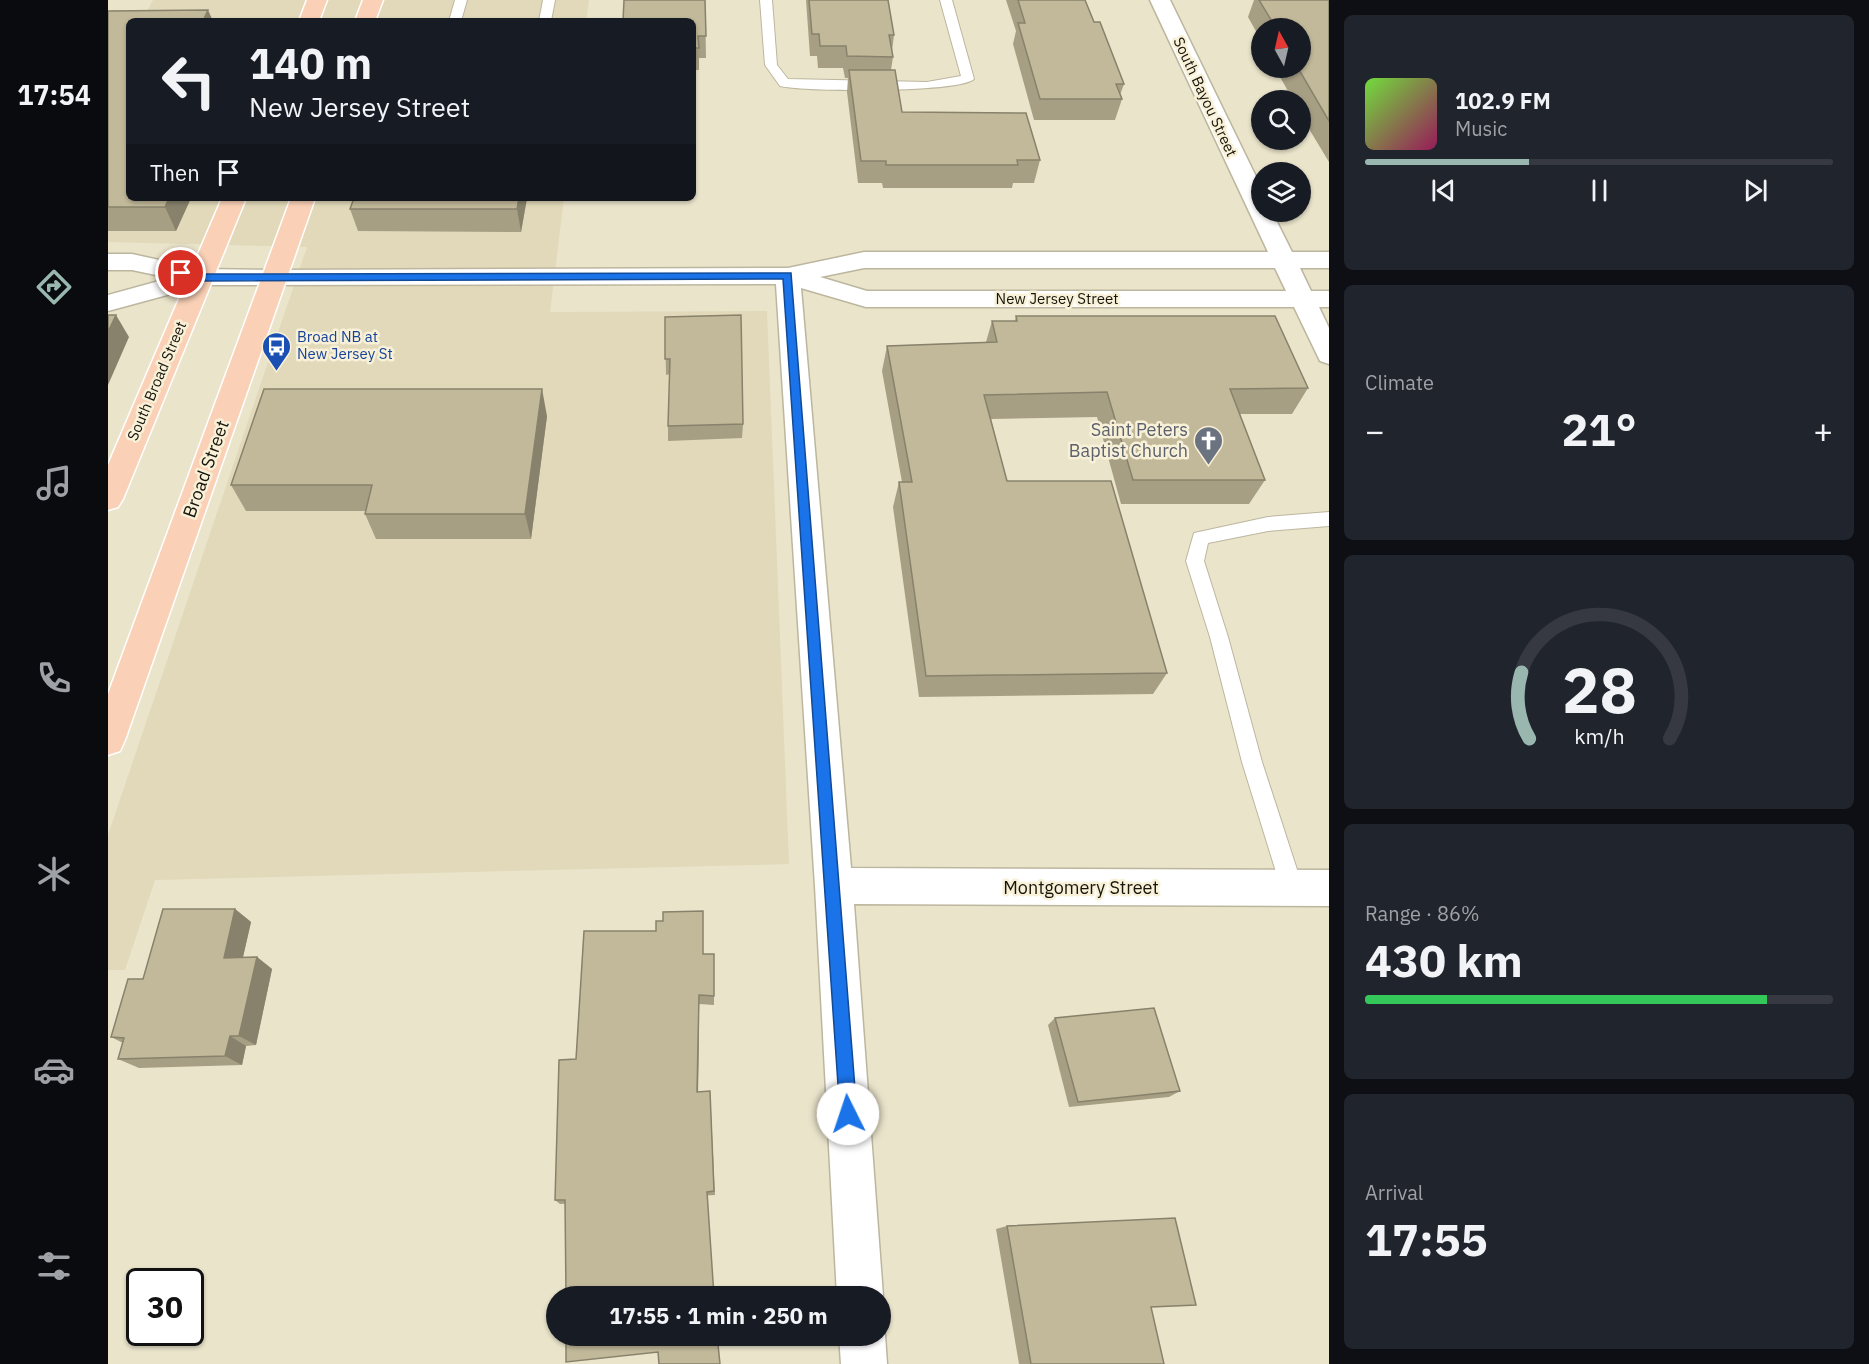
<!DOCTYPE html>
<html lang="en">
<head>
<meta charset="utf-8">
<style>
  body { margin:0; font-family:"IBM Plex Sans",sans-serif; background:#20242c; color:#f1f3f6; height:100vh; display:flex; flex-direction:column; font-size:22px; white-space:nowrap }
  * { box-sizing:border-box; margin:0 }
  p { font-size:20px; color:#9ea1a6 }
  .icon { flex:none; width:33px; height:33px; fill:none; stroke:currentColor; stroke-width:2; stroke-linecap:round; stroke-linejoin:round }
  .map { position:relative; flex:1; overflow:hidden }
  .sheet { display:flex; flex-direction:column; gap:15px; padding:15px; background:#0d0f14; width:540px }
  .sheet>* { flex:none }
  .banner { position:absolute; left:18px; top:18px; width:570px; height:183px; border-radius:9px; box-shadow:0 2px 4px #0004; background:#171b24; color:#f1f3f6; overflow:hidden }
  .needle { width:39px; rotate:352deg }
  .controls { position:absolute; left:1143px; top:18px; display:grid; gap:12px }
  .controls a { display:grid; place-items:center; width:60px; height:60px; border-radius:50%; background:#171b24; box-shadow:0 2px 4px #0004; font-size:30px }
  .speed { position:absolute; left:18px; top:1268px; display:flex; gap:12px; font-size:30px; font-weight:700; text-align:center }
  .speed>* { display:grid; place-content:center; width:78px; height:78px; border-radius:50%; background:#171b24; box-shadow:0 2px 4px #0004; line-height:1 }
  .speed .limit { border:3px solid #111; border-radius:9px; background:#fff; color:#111 }
  .pin { position:absolute; display:grid; place-items:center; width:51px; height:51px; color:#fff; margin:-26px; border:3px solid #fff; border-radius:50%; box-shadow:0 2px 6px #0007 }
  .me { position:absolute; width:66px; margin:-33px; rotate:356deg; stroke-linejoin:round; filter:drop-shadow(0 0 4px #0008) }
  .turn { display:flex; align-items:center; gap:21px; height:126px; padding:0 24px; font-size:27px }
  .turn .icon { width:78px; height:78px; stroke-width:2.5 }
  .turn b { display:block; font-size:42px; line-height:51px }
  .then { display:flex; align-items:center; height:57px; padding:0 24px; background:#0003; gap:12px; font-size:22px }
  .big { font-size:45px; font-weight:700; line-height:1.1 }
  .sheet .tile { flex:1; display:flex; flex-direction:column; justify-content:center; gap:9px; min-width:0; padding:0 21px; border-radius:9px; background:#20242c }
  .sheet .dial { align-items:center; gap:0 }
  .dial svg { height:156px; overflow:visible; fill:none; stroke:#363941; stroke-width:7; stroke-linecap:round; text-anchor:middle }
  .dial text { fill:#f1f3f6; stroke:none }
  .song { display:flex; align-items:center; gap:18px }
  .cover { width:72px; height:72px; border-radius:9px; background:linear-gradient(135deg,hsl(100 70% 55%),hsl(330 70% 35%)) }
  .played { height:6px; border-radius:3px; background:linear-gradient(90deg,#99b7af 35%,#363941 35%) }
  .keys { display:flex; justify-content:space-around; direction:ltr }
  .heat { display:flex; justify-content:space-between; align-items:center; font-size:33px; direction:ltr }
  .charge { height:9px; border-radius:4px; background:linear-gradient(90deg,#34c759 86%,#363941 0) }
  .trip { position:absolute; left:438px; top:1286px; width:345px; height:60px; border-radius:30px; background:#171b24; box-shadow:0 2px 4px #0004; font-weight:700; line-height:60px; text-align:center }
  main { display:flex; flex:1; min-height:0 }
  .tab-bar { display:flex; flex-direction:column; width:108px; justify-content:space-around; align-items:center; background:#090b0e; color:#9ea1a6 }
  .tab-bar .icon { width:42px; height:42px }
  .tab-bar .on { color:#99b7af }
  .tab-bar b { font-size:27px; color:#f1f3f6 }
  .map>svg:first-child { display:block }
  .built { fill:#e1d9b9 }
  .lines { fill:none; stroke-linecap:round; stroke-linejoin:round }
  .service-casing { stroke:#bdb69f; stroke-width:2 }
  .minor-casing { stroke:#bdb69f; stroke-width:3 }
  .primary-casing { stroke:#fff; stroke-width:3 }
  .service { fill:#fff; fill-rule:evenodd }
  .minor { fill:#fff; fill-rule:evenodd }
  .primary { fill:#fad1b6; fill-rule:evenodd }
  .wall { fill:#a79f84 }
  .shaded-wall { fill:#88826c }
  .building { fill:#c2b99a; stroke:#88826c; stroke-width:1.5 }
  .route { fill:#1a73e8; stroke:#114b97; stroke-width:1.5 }
  .labels { text-anchor:middle; stroke-width:5; stroke-linejoin:round; paint-order:stroke }
  .far-street-label { font-size:15px; fill:#17140c; stroke:#f8f1d8 }
  .far-transit-label { font-size:15px; fill:#164399; stroke:#f8f1d8; text-anchor:start }
  .worship-label { font-size:18px; fill:#5b616d; stroke:#f8f1d8; text-anchor:end }
  .street-label { font-size:18px; fill:#17140c; stroke:#f8f1d8 }
</style>
</head>
<body>
<main>
<nav class="tab-bar">
<b>17:54</b>
<svg class="icon on" aria-label="directions" viewBox="0 0 24 24"><path d="M12 3l9 9-9 9-9-9zM9 14v-3h6M13 9l2 2-2 2"/></svg>
<svg class="icon" aria-label="music" viewBox="0 0 24 24"><path d="M9 18V5l10-2v13"/><circle cx="6" cy="18" r="3"/><circle cx="16" cy="16" r="3"/></svg>
<svg class="icon" aria-label="phone" viewBox="0 0 24 24"><path d="M5 4h4l2 5-3 2q2 4 5 5l2-3 5 2v4C11 20 4 13 5 4z"/></svg>
<svg class="icon" aria-label="climate" viewBox="0 0 24 24"><path d="M12 3v18M4 7l16 10M4 17L20 7"/></svg>
<svg class="icon" aria-label="car" viewBox="0 0 24 24"><path d="M5 17H2v-5l4-1 3-4h7l3 4 3 1v5h-3M9 17h6M6 11h13"/><circle cx="7" cy="17" r="2"/><circle cx="17" cy="17" r="2"/></svg>
<svg class="icon" aria-label="filters" viewBox="0 0 24 24"><path d="M4 7h16M4 17h16"/><circle cx="9" cy="7" r="2"/><circle cx="15" cy="17" r="2"/></svg>
</nav>
<div class="map">
<svg width="1221" height="1364" viewBox="0 0 1221 1364">
  <rect width="100%" height="100%" fill="#eae4cb"/>
  <!-- built -->
  <g class="built">
    <path d="M45,0H481L478,21H34Z"/>
    <path d="M0,29L21,198H456L442,312L659,311L681,864L47,880L17,970H0V835L199,247L0,242Z"/>
  </g>
  <g class="lines">
    <defs>
      <g id="service">
        <path d="M347,0H359L353,21H341Z"/>
        <path d="M435,0H447L443,21H431Z"/>
        <path d="M652,0H664L669,65L680,79L819,82L853,76L832,0H844L866,79C851,93 697,92 672,86L657,65Z"/>
        <path d="M1221,512V526L1160,531L1100,543L1096,561L1120,637L1154,762L1195,888L1192,895L1184,898L1176,895L1173,888L1134,762L1102,637L1078,561L1086,533L1160,517Z"/>
      </g>
      <g id="minor">
        <path d="M1042,0H1062L1154,189V212H1164L1184,252H1221V268H1192L1203,291H1221V307H1211L1221,328V364L1212,361L1186,307H758L693,288L743,868L1221,870V906L746,904L775,1296L772,1301V1296H729L707,886L668,284L96,285L0,311V295L62,278L24,270H0V254H24L92,269L167,270L680,268L756,252H1160ZM756,268H1167L1178,291H759L712,277Z"/>
        <path d="M772,1324L777,1335L779,1364H733L731,1335H772Z"/>
      </g>
      <g id="primary">
        <path d="M199,0H219L211,21H191Z"/>
        <path d="M255,0H275L267,21H247Z"/>
        <path d="M114,198H138L15,499L10,507L0,510V465Z"/>
        <path d="M183,198H207L17,740L12,751L0,755V694Z"/>
      </g>
    </defs>
    <!-- service casing -->
    <use href="#service" class="service-casing"/>
    <!-- minor casing -->
    <use href="#minor" class="minor-casing"/>
    <!-- primary casing -->
    <use href="#primary" class="primary-casing"/>
    <!-- service -->
    <use href="#service" class="service"/>
    <!-- minor -->
    <use href="#minor" class="minor"/>
    <!-- primary -->
    <use href="#primary" class="primary"/>
  </g>
  <!-- wall -->
  <g class="wall">
    <path d="M597,0L598,58H591V70H585V21Z"/>
    <path d="M698,0H780L786,35L784,51L785,57L783,70L794,112L932,160L926,183H905L904,188H775L774,183H750L739,92L740,78H737L735,68H710L709,56H702Z"/>
    <path d="M898,0H977L986,22L1016,84L1012,95L1014,99L1007,120H926L905,44L908,31Z"/>
    <path d="M1146,0H1221V162L1192,114V100H1185L1167,68H1192V28H1154V42L1140,17Z"/>
    <path d="M0,11L21,198H83L68,231H0Z"/>
    <path d="M246,198H419L413,232L250,231L242,209Z"/>
    <path d="M908,316L1200,388L1184,414H1132L1157,480L1141,504H1013L989,417L883,419L899,481L1059,673L1045,694L811,697L785,507L791,482H794L774,371L779,346L878,342L884,321H907Z"/>
    <path d="M557,317L635,424L634,438L560,441V426L562,374L558,375Z"/>
    <path d="M439,416L423,539H268L257,514L258,511H138L123,485Z"/>
    <path d="M127,909L143,922L135,957H149L164,969L148,1045L138,1046L134,1065L31,1068L10,1059L15,1043L3,1037L35,979Z"/>
    <path d="M548,931L596,954H606V1005L591,1004L590,1092L602,1091L607,1195L452,1204L447,1200L468,1059Z"/>
    <path d="M947,1018L1072,1091L1061,1097L961,1107L940,1025Z"/>
    <path d="M899,1226L1043,1307L1056,1364H911L888,1229Z"/>
  </g>
  <!-- shaded-wall -->
  <g class="shaded-wall">
    <path d="M100,10L105,21H95Z"/>
    <path d="M61,198H83L68,231L57,207Z"/>
    <path d="M411,198H419L413,232L409,209Z"/>
    <path d="M8,315L21,337L0,385V332Z"/>
    <path d="M434,389L439,416L423,539L417,514Z"/>
    <path d="M127,909L143,922L132,970L116,958Z"/>
    <path d="M149,957L164,969L148,1045L131,1036Z"/>
    <path d="M591,995V1004L590,1099L589,1092Z"/>
    <path d="M122,1036L138,1046L134,1065L117,1056Z"/>
  </g>
  <!-- building -->
  <g class="building">
    <path d="M516,0H597L598,36H590L591,48H585V21H515Z"/>
    <path d="M701,0H780L786,35H781L785,57L739,56L738,46H712L711,34H704Z"/>
    <path d="M910,0H977L986,22H992L1016,84H1008L1014,99H932L910,23H917Z"/>
    <path d="M1151,0H1221V121L1190,68H1192V28H1168Z"/>
    <path d="M100,10L95,21H21V198H61L57,207H0V11Z"/>
    <path d="M741,70H787L794,112L918,113L932,160H909L910,165H778V161H753Z"/>
    <path d="M246,198H411L409,209H242Z"/>
    <path d="M0,315H8L0,332Z"/>
    <path d="M633,315L635,424L560,426L562,359H557V317Z"/>
    <path d="M908,316H1167L1200,388L1122,389L1157,480H1025L999,392L876,395L899,481H1003L1059,673L818,676L791,482H804L779,346L889,342L884,321H909Z"/>
    <path d="M156,389H434L417,514H257L264,485H123Z"/>
    <path d="M55,909H127L116,958L149,957L131,1036H122L117,1056L10,1059L16,1038L3,1037L20,979H35Z"/>
    <path d="M595,911V954H606V996L591,995L589,1092L602,1091L606,1191L599,1192L606,1296H458L457,1200H447L451,1060L468,1059L476,931H548V921H555V912Z"/>
    <path d="M1046,1008L1072,1091L970,1102L947,1018Z"/>
    <path d="M1067,1218L1088,1305L1043,1307L1056,1364H923L899,1226Z"/>
    <path d="M458,1335H609L612,1364H551L550,1352L458,1362Z"/>
  </g>
  <!-- route -->
  <path class="route" d="M73,270L92,274L683,273L749,1114L747,1120L740,1123L734,1120L732,1114L675,279L92,281L70,275L68,273Z"/>
  <!-- icons -->
  <defs>
    <symbol id="bus-pin" viewBox="-11 -11 22 30"><path d="M0 17L-7.5 6A9.5 9.5 0 1 1 7.5 6Z" fill="#1a4fb4" stroke="#f8f1d8"/><path d="M-5-6H5V4H4V6H2V4H-2V6H-4V4H-5ZM-3.5-4V0h7V-4ZM-3.5 1.2v1.5H-2V1.2ZM2 1.2v1.5H3.5V1.2Z" fill="#fff"/></symbol>
    <symbol id="church-pin" viewBox="-11 -11 22 30"><path d="M0 17L-7.5 6A9.5 9.5 0 1 1 7.5 6Z" fill="#6b7280" stroke="#f8f1d8"/><path d="M-1.2-6h2.4v3.5h3.3v2.4h-3.3V6h-2.4V-.1h-3.3v-2.4h3.3Z" fill="#fff"/></symbol>
  </defs>
  <g fill-rule="evenodd">
    <use href="#bus-pin" x="152" y="330" width="33" height="45"/>
    <use href="#church-pin" x="1084" y="424" width="33" height="45"/>
  </g>
  <g class="labels">
    <!-- far-street labels -->
    <g class="far-street-label">
      <text transform="translate(1097 97) rotate(65)" y="5">South Bayou Street</text>
      <text x="949" y="304">New Jersey Street</text>
      <text transform="translate(49 381) rotate(-67)" y="5">South Broad Street</text>
    </g>
    <!-- far-transit labels -->
    <g class="far-transit-label">
      <text x="189" y="342">Broad NB at<tspan x="189" dy="17">New Jersey St</tspan></text>
    </g>
    <!-- worship labels -->
    <g class="worship-label">
      <text x="1080" y="436">Saint Peters<tspan x="1080" dy="21">Baptist Church</tspan></text>
    </g>
    <!-- street labels -->
    <g class="street-label">
      <text transform="translate(98 469) rotate(-70)" y="6">Broad Street</text>
      <text x="973" y="894">Montgomery Street</text>
    </g>
  </g>
</svg>
<div class="controls">
<a><svg class="needle" viewBox="-14 -14 28 28"><path d="M0-13l5 13h-10z" fill="#e53935"/><path d="M0 13l5-13h-10z" fill="#9ea1a6"/></svg></a>
<a><svg class="icon" aria-label="search" viewBox="0 0 24 24"><circle cx="10" cy="10" r="6"/><path d="M15 15l6 6"/></svg></a>
<a><svg class="icon" aria-label="layers" viewBox="0 0 24 24"><path d="M12 4l9 5-9 5-9-5zM3 14l9 5 9-5"/></svg></a>
</div>
<div class="speed"><div class="limit">30</div></div>
<div class="pin" style="left:73px;top:273px;background:#d93025"><svg class="icon" aria-label="arrive" viewBox="0 0 24 24"><path d="M6 21V4h12l-3 4 3 4H6"/></svg></div>
<svg class="me" style="left:740px;top:1114px" viewBox="-20 -20 40 40"><circle r="19" fill="#fff"/><path d="M0-13L10 11 0 6-10 11z" fill="#1a73e8"/></svg>
<div class="trip">17:55 · 1 min · 250 m</div>
<div class="banner">
<div class="turn"><svg class="icon" aria-label="left" viewBox="0 0 24 24"><path d="M17 20v-9H6M10 6l-5 5 5 5"/></svg><div><b>140 m</b>New Jersey Street</div></div>
<div class="then">Then<svg class="icon" aria-label="arrive" viewBox="0 0 24 24"><path d="M6 21V4h12l-3 4 3 4H6"/></svg></div>
</div>
</div>
<section class="sheet">
<div class="tile">
<div class="song"><i class="cover"></i><div><b>102.9 FM</b><p>Music</p></div></div>
<div class="played"></div>
<div class="keys"><svg class="icon" aria-label="previous" viewBox="0 0 24 24"><path d="M18 5L8 12l10 7zM5 5v14"/></svg><svg class="icon" aria-label="pause" viewBox="0 0 24 24"><path d="M8 5v14M16 5v14"/></svg><svg class="icon" aria-label="next" viewBox="0 0 24 24"><path d="M6 5l10 7-10 7zM19 5v14"/></svg></div>
</div>
<div class="tile"><p>Climate</p>
<div class="heat"><a>−</a><b class="big">21°</b><a>+</a></div>
</div>
<div class="tile dial"><svg viewBox="0 0 100 80">
<path d="M14 69A42 42 0 1 1 86 69"/>
<path d="M14 69A42 42 0 0 1 10 35" stroke="#99b7af"/>
<text x="50" y="56" font-size="32" font-weight="700">28</text>
<text x="50" y="72" font-size="11">km/h</text>
</svg></div>
<div class="tile"><p>Range · 86%</p><b class="big">430 km</b><div class="charge"></div></div>
<div class="tile"><p>Arrival</p><b class="big">17:55</b></div>
</section>
</main>
</body>
</html>
